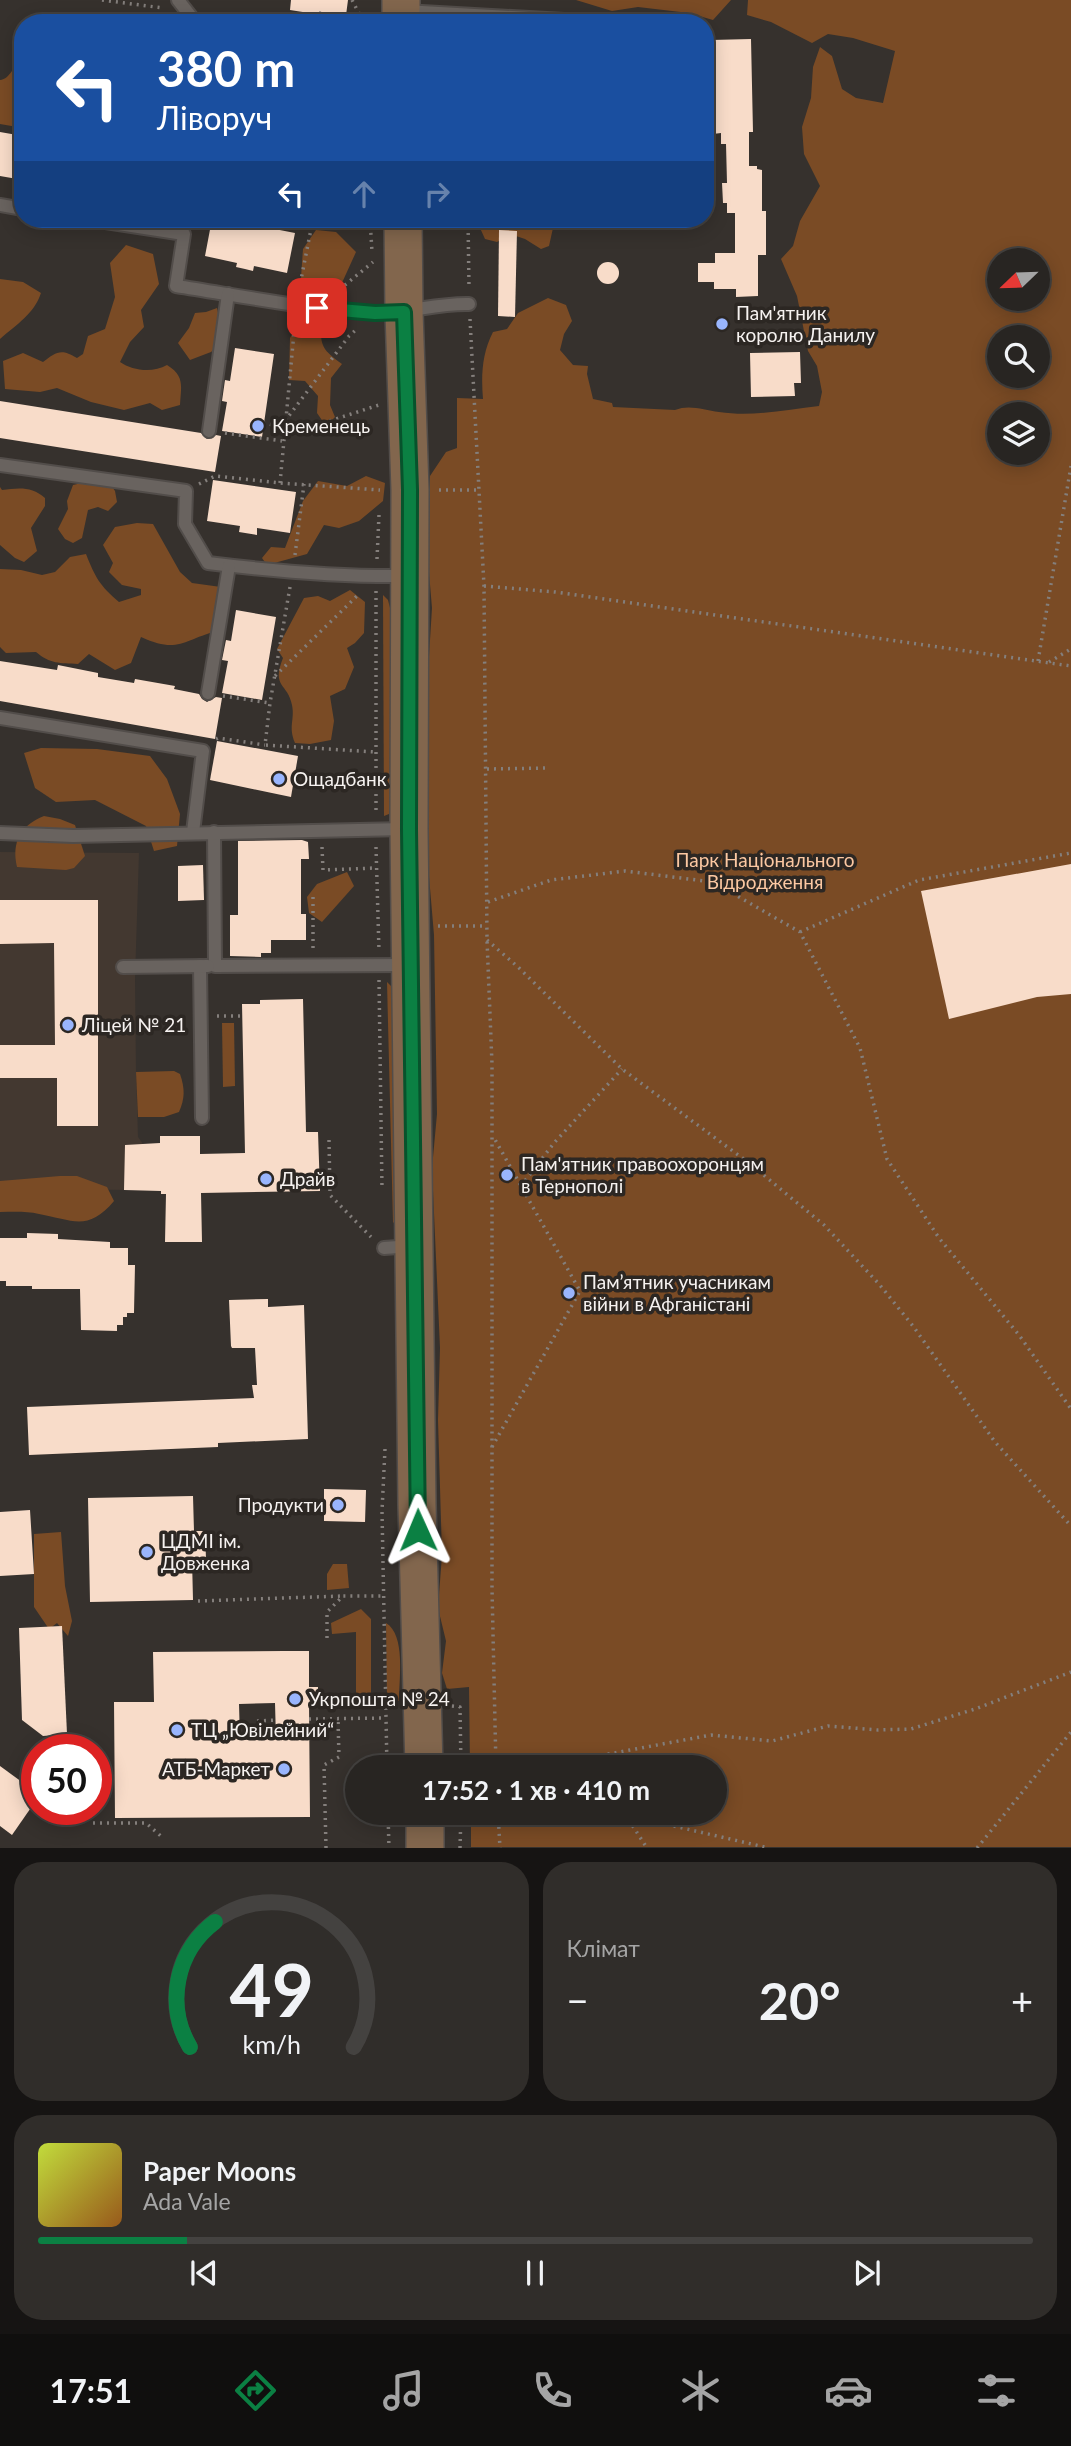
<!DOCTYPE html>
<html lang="uk">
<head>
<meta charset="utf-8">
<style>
  body { margin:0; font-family:Lato,sans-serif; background:#302d2a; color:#f1f3f6; height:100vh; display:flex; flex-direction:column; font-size:26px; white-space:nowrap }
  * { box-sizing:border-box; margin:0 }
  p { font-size:23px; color:#a5a5a5 }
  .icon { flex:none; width:38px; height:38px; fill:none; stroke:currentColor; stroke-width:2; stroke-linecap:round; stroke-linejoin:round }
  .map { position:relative; height:1848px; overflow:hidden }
  .details { display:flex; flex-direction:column; gap:14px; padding:14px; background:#161413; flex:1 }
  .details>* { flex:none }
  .hud { position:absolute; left:14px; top:14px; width:700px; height:214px; border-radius:28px; box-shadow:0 4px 18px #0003,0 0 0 2px #444240; background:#1a4fa0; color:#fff; overflow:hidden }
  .needle { width:46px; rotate:247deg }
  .controls { position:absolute; left:987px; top:248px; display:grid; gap:14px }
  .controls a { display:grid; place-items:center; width:63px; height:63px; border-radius:50%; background:#282522; box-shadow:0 4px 18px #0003,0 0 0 2px #444240; font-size:35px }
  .speed { position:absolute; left:21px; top:1734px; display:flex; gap:14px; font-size:35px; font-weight:700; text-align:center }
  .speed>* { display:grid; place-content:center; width:91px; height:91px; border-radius:50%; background:#282522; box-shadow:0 4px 18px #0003,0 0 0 2px #444240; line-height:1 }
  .speed .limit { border:10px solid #d22; background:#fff; color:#111 }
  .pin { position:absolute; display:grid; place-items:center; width:60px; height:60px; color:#fff; margin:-30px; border-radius:14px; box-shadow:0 4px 10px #0006 }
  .me { position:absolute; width:77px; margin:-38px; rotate:359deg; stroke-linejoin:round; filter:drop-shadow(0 0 5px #0008) }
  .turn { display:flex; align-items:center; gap:24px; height:147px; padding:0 28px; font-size:32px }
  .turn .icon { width:91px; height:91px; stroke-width:2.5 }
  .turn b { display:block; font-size:49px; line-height:60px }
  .lanes { display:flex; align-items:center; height:66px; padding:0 28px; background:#0003; justify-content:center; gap:35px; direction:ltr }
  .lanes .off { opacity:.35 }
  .big { font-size:52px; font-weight:700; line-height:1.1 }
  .details .widget { flex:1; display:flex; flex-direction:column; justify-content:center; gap:10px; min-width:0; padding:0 24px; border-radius:28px; background:#302d2a }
  .details .dial { align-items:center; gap:0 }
  .dial svg { height:182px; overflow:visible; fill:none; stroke:#444240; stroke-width:7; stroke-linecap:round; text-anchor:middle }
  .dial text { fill:#f1f3f6; stroke:none }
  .song { display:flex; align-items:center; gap:21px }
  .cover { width:84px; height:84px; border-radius:10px; background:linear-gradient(135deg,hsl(70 70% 55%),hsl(30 70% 35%)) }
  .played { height:7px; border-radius:4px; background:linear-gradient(90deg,#0b8043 15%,#444240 15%) }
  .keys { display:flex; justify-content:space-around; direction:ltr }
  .heat { display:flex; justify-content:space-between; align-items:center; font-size:38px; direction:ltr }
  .details .tiles { flex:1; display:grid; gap:14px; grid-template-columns:1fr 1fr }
  .widget:last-child { grid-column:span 2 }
  .trip { position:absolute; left:345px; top:1755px; width:382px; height:70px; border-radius:35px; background:#282522; box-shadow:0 4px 18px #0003,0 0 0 2px #444240; font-weight:700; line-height:70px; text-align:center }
  .menu { display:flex; height:112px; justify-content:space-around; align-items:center; background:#100f0e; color:#a5a5a5 }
  .menu .icon { width:49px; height:49px }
  .menu .current { color:#0b8043 }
  .menu b { font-size:32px; color:#f1f3f6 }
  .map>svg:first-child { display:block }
  .built { fill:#433830 }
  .green { fill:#7a4b25; fill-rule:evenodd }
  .building { fill:#f8dcc9; fill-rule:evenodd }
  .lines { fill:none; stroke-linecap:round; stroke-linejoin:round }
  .lane-casing { stroke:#524d4a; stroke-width:16 }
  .secondary-casing { stroke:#524d4a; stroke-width:40 }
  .path { stroke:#847f7c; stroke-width:3.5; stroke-dasharray:2 5; stroke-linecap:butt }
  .lane { stroke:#69635f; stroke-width:12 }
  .secondary { stroke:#82664d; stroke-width:37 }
  .route-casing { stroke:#07532c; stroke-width:18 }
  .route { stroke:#0b8043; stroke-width:12 }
  .poi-dot { fill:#99b5fd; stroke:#2c2723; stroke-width:2.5 }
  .labels { text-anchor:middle; stroke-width:7; stroke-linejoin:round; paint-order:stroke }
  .poi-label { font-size:19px; fill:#f6f2f0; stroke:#2c2723; text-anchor:start }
  .park-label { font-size:19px; fill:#fcc8a2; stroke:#2c2723 }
</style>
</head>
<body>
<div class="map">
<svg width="1071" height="1848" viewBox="0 0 1071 1848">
  <rect width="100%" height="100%" fill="#36312d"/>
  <!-- built -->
  <path class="built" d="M0,852L139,853L135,979L136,1072L138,1137L143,1144V1190L0,1189Z"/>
  <!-- green -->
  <g class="green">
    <path d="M576,0H731L713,20L689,13L638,7L612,11Z"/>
    <path d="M748,0H1071V1847H471V1813H714V1768L470,1767L469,1687L447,1689L442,1673L446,1641L438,1608L442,1555L438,1420L440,1348L432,1168L437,1114L434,935L427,853L429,771L427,688L432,608L428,561L430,476L446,452L457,448V398L483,399C481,376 482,353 493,332L507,329L518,313L548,298L566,305L572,321L564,334L560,350L573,365L588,366L587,374L593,399L612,403L613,407L675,410C689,404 704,410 719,412C752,417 786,410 819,406L822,392L817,366L808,351L797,296L781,259L793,246L800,221L820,186L804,154L802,127L811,98L813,67L820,47L832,56L842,89L856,98L883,103L895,51L853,38L828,34L812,43L771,22L747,15ZM999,261H1038V299H999ZM999,338H1038V376H999ZM999,415H1038V453H999Z"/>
    <path d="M23,61V128L0,124V80C11,79 12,65 23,61Z"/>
    <path d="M476,219H555L549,246L541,249L525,239L510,234L497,242L485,239Z"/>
    <path d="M316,230L336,232L356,252L341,285L328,305H315L303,292L301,277L303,249Z"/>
    <path d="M126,245L153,254L159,284L141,310L144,327L130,342L120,362C133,371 153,373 167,365C185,376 181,386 180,405L162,410L150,403L124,410L91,402L57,388L40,392L5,389L3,361L23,353L43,362C56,352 61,348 77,358L83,354L88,336L105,329L115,297L110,263Z"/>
    <path d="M0,279L23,282L41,293C34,314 17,324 0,339Z"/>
    <path d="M217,308L224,340L211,352L190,360L178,343L189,328L195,313L206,312Z"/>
    <path d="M299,321L321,323C320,347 323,350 342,364L331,378L330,405L335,417L326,426L317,413L318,396L305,381L289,380L290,338Z"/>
    <path d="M366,476L385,483L383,501L359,521L339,528L324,525L307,554L267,565L262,558L271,547L285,548L303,501L318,481L347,486Z"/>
    <path d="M82,483C92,486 100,482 110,484L115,491L117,502L108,511L98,507L88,510L82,538L73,543L65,539L58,529L68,509L67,501L73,485Z"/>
    <path d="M0,487L2,490C18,488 32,486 45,498V506L31,528L37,551L24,562L15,558L0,545Z"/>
    <path d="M137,523L153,524L180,572L192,583L221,587L217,631C183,640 178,654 141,637L131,663L115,670L89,654L78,664C60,663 50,664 36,652L6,653L0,647V569L21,570L42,575L55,572L70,557L86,554C95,577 100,586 119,602L141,595V589L122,585L109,572L113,563L103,545L115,527Z"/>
    <path d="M350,590L365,602L364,633L355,643L347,648L354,667L345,689L330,696L334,721L331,740L310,744L295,743C288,726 295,720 292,705C288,683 271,688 283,658L277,649L304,598L318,596L330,601Z"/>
    <path d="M383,595L388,600L392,616L391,806L389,814L384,816Z"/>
    <path d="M41,748L97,749L150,756L167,779L180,814L177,846L154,851L146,826L95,800L56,802L35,788L24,753Z"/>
    <path d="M44,816L60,819L75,825L85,856L74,868L66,870L17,867C11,842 21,825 44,816Z"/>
    <path d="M347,872L354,886L322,922L309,913L307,897L317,884Z"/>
    <path d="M387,982L393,988L395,1221L393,1223Z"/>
    <path d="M222,1023H234L235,1086L223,1087Z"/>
    <path d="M174,1071L180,1074C185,1089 185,1098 179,1112L164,1117H138L136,1072Z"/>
    <path d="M60,1176H77L107,1187L114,1201C88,1232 73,1220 39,1214C26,1211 13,1212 0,1212V1181Z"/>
    <path d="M61,1532L65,1586L72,1621L68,1636L57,1623L49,1629L34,1607V1534Z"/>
    <path d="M333,1564H347L349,1588L327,1590V1574Z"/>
    <path d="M361,1609L371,1619V1700L356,1697V1632L332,1634L331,1623Z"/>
    <path d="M386,1623C406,1635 399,1679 399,1701H387Z"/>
  </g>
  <!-- building -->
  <g class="building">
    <path d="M291,0H348L345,23H328V16L290,10Z"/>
    <path d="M751,39L753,132H749V166H757V169L762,170V211H766V255H758V296L736,297V289H714V282H698V263H715V253H735V213H727V203H723L722,183H727L726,144H721V133L713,134L711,40Z"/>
    <path d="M0,132L23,136V180L0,176Z"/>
    <path d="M212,219H224L295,233L287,273L254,266L253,271L245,269L236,267L237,263L205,256Z"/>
    <path d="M499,230L517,231L515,317L498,316Z"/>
    <circle cx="608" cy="273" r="11"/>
    <path d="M235,348L274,354L262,437L222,431L227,402L222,401L225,380L230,381Z"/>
    <path d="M800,352L801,383H794L795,396L751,397L750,353Z"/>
    <path d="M0,401L201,433L207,439L216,435L221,436L215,472L0,438Z"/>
    <path d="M213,480L296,492L290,533L257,528V535L239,532L240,526L207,521Z"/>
    <path d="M236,610L276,617L262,700L222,693L228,661L222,660L226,640L231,641Z"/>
    <path d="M0,661L57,670L58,665L98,673V677L134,683L135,679L175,686L174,689L199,694L202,699L207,702L216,697L222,698L215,739L0,701Z"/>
    <path d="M217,741L298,756L291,797L210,780Z"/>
    <path d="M302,840L308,842L309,859H301V914H306V940H271V953H261V957L230,956V915H238V841Z"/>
    <path d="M1071,864V994L1037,997L949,1019L921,891Z"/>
    <path d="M203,865L204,900L178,901V866Z"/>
    <path d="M0,900H98V1126H57V1078H0V1045H55L54,943L0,944Z"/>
    <path d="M303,999L306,1132H318L320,1191L201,1193L202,1242H165L166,1194H161V1191L124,1190L125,1145L160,1143V1136H200V1154L245,1153L242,1004H260V1000Z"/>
    <path d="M27,1233L58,1234V1239L110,1242V1248H128V1265H135L134,1313H127V1317H123V1325H117V1331L81,1330L80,1289H32V1286H6V1281H0V1238H27Z"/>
    <path d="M268,1299V1307L304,1305L308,1439L218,1443V1447L29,1455L27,1407L254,1398L252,1385H257L255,1348H232L231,1346L229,1300Z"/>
    <path d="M324,1489L366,1490L365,1522L324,1521Z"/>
    <path d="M193,1496L194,1531H205L206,1559H192L193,1600L90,1602L88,1498Z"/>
    <path d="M30,1510L34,1574L0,1576V1512Z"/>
    <path d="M62,1626L67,1734L43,1736L22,1720L19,1628Z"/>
    <path d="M284,1651H309V1687H318V1703H309L310,1817L115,1818L114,1702H154L153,1652ZM275,1703L276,1739L240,1740L239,1704Z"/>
    <path d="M0,1766L37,1793V1799L12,1835L0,1826Z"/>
  </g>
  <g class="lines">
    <defs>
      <g id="lane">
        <path d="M178,0L196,23"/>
        <path d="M404,11L617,23"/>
        <path d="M0,205L23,209"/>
        <path d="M86,219L184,234L176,286C241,296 307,309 373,313C405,314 437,303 469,304"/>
        <path d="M209,431L228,294"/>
        <path d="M0,465L186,491L185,524L208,563C273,571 340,577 406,576"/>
        <path d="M208,693L229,566"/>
        <path d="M0,718L203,751L193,832"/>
        <path d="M214,832L215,966L409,965"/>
        <path d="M0,833L73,836L405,829"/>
        <path d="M200,966L202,1118"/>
        <path d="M123,967L208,966"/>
        <path d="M384,1248L412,1246"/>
      </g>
      <g id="secondary">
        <path d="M401,23V0"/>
        <path d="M403,219L404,312L410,490L409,829L417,1505L424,1768"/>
        <path d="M425,1813V1848"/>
      </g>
    </defs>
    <!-- lane casing -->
    <use href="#lane" class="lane-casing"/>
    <!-- secondary casing -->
    <use href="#secondary" class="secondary-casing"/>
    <!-- path -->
    <g class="path">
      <path d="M102,0L163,8"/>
      <path d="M352,0L364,23"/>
      <path d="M319,13L371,19"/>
      <path d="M261,219L290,222L301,219"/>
      <path d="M361,219L370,220"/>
      <path d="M370,219L372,252"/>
      <path d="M468,219L469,287"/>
      <path d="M197,225L207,219"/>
      <path d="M299,290L313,219"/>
      <path d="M334,294L373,262"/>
      <path d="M470,319L484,586L487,940L492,1064V1588L496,1768"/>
      <path d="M285,421L349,336L358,328"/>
      <path d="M263,423L284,427"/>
      <path d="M225,433L282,441"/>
      <path d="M283,436L379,405"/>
      <path d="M280,483L295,322"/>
      <path d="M199,484L215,476L280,483L380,490"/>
      <path d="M439,490H478"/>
      <path d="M295,555L304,484"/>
      <path d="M377,559L379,515"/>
      <path d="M484,586L555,592L1071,666"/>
      <path d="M290,587L270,703L265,745L375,752"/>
      <path d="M376,591V815"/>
      <path d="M1038,661L1071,466"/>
      <path d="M1049,662L1071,649"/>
      <path d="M275,676L360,593"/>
      <path d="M223,696L270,703"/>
      <path d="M216,739L218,738L265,745"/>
      <path d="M487,769L547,768"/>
      <path d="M322,847L323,870L375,868"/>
      <path d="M376,847L379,951"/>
      <path d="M313,897V950"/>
      <path d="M488,902L551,880L625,871L713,882L800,932L860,1048L887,1159L939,1238L1019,1335L1071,1409"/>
      <path d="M438,926H487"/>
      <path d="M800,932L919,880L1071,853"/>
      <path d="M487,940L518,967L622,1069L749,1163L824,1225L879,1284L913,1326L995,1442L1071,1526"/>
      <path d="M379,980L382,1189"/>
      <path d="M217,1016H242"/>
      <path d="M329,1140L330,1195L371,1237"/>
      <path d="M521,1186L554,1143L622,1069"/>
      <path d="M492,1447L580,1291L493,1136"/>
      <path d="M385,1449L382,1511L387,1768"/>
      <path d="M198,1601L343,1596"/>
      <path d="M327,1638V1612L343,1596H382"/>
      <path d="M452,1706L460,1707L461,1768"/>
      <path d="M309,1719L385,1718"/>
      <path d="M257,1721L276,1720"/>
      <path d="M461,1755L587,1758L593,1768"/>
      <path d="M587,1758L711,1735L772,1741L828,1726L878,1730L911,1729L975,1709L1071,1672"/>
      <path d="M388,1813L389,1848"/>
      <path d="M498,1813L500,1848"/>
      <path d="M625,1814L647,1848"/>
      <path d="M626,1815L769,1848"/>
      <path d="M93,1823H146L162,1837"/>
      <path d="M326,1848L324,1765L339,1757L338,1719"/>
      <path d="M460,1848L461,1813"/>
      <path d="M977,1848L1071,1732"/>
    </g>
    <!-- lane -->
    <use href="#lane" class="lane"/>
    <!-- secondary -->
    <use href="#secondary" class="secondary"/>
  </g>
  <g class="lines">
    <defs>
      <path id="route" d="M317,308L375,313L404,312L410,490L409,829L418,1530"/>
    </defs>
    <!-- route casing -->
    <use href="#route" class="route-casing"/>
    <!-- route -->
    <use href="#route" class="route"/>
  </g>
  <!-- markers -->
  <g class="poi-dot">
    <circle cx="722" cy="324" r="7"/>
    <circle cx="258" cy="426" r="7"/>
    <circle cx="279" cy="779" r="7"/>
    <circle cx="68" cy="1025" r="7"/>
    <circle cx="507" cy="1175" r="7"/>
    <circle cx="266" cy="1179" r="7"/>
    <circle cx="569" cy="1293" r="7"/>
    <circle cx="338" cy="1505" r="7"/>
    <circle cx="147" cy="1552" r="7"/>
    <circle cx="295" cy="1699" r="7"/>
    <circle cx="177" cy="1730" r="7"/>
    <circle cx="284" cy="1769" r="7"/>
  </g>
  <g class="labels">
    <!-- poi labels -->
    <g class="poi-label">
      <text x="736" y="320">Пам'ятник<tspan x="736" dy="22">королю Данилу</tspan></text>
      <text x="272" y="433">Кременець</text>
      <text x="293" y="786">Ощадбанк</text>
      <text x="82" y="1032">Ліцей № 21</text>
      <text x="521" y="1171">Пам'ятник правоохоронцям<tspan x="521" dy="22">в Тернополі</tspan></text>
      <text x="280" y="1186">Драйв</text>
      <text x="583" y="1289">Пам’ятник учасникам<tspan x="583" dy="22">війни в Афганістані</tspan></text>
      <text x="324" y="1512" text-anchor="end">Продукти</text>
      <text x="161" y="1548">ЦДМІ ім.<tspan x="161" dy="22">Довженка</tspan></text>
      <text x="309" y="1706">Укрпошта № 24</text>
      <text x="191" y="1737">ТЦ „Ювілейний“</text>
      <text x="270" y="1776" text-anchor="end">АТБ-Маркет</text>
    </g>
    <!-- park labels -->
    <g class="park-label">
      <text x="765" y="867">Парк Національного<tspan x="765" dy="22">Відродження</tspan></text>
    </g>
  </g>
</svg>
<div class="controls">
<a><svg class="needle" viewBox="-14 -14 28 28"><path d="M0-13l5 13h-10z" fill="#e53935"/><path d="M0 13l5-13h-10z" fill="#a5a5a5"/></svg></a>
<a><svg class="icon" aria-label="search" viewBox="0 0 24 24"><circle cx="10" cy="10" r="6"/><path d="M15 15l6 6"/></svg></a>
<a><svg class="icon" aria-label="layers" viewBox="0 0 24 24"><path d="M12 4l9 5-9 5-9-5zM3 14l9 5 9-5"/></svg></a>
</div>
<div class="speed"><div class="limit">50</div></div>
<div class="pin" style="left:317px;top:308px;background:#d93025"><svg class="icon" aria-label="arrive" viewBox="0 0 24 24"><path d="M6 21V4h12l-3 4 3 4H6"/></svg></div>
<svg class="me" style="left:418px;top:1530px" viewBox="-20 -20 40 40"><path d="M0-17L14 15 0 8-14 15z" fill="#0b8043" stroke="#fff" stroke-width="4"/></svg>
<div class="trip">17:52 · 1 хв · 410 m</div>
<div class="hud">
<div class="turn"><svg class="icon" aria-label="left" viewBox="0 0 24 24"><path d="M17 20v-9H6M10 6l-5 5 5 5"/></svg><div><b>380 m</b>Ліворуч</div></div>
<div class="lanes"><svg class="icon" aria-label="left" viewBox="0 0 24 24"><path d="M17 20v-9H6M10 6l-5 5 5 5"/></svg><svg class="icon off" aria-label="ahead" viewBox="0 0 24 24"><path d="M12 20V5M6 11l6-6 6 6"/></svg><svg class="icon off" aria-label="right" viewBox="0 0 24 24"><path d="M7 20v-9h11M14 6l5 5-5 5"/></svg></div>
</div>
</div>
<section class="details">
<div class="tiles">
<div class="widget dial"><svg viewBox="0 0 100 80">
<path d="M14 69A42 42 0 1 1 86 69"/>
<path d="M14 69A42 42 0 0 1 25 14" stroke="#0b8043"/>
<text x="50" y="56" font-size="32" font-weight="700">49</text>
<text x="50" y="72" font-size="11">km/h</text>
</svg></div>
<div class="widget"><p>Клімат</p>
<div class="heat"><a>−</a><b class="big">20°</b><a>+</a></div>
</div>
<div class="widget">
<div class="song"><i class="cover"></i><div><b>Paper Moons</b><p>Ada Vale</p></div></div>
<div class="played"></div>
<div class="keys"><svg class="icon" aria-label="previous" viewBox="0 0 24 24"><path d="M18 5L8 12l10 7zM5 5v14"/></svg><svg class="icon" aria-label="pause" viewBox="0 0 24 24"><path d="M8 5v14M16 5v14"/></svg><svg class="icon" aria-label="next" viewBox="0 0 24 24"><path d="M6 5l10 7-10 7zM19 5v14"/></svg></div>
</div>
</div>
</section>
<nav class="menu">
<b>17:51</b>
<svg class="icon current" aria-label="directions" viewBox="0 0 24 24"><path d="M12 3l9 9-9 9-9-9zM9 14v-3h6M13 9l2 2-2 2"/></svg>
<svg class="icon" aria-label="music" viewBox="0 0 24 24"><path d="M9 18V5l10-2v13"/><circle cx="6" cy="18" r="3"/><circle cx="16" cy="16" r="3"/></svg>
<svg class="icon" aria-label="phone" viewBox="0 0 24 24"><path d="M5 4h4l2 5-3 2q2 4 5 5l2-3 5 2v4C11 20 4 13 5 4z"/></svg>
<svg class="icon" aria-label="climate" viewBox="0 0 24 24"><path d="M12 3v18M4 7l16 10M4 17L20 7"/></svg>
<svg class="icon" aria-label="car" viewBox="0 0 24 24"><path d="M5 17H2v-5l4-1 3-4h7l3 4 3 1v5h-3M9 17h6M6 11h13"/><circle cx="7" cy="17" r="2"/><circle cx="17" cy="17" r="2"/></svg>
<svg class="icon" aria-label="filters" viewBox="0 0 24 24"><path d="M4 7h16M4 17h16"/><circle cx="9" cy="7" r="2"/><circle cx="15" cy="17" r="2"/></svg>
</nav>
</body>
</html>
